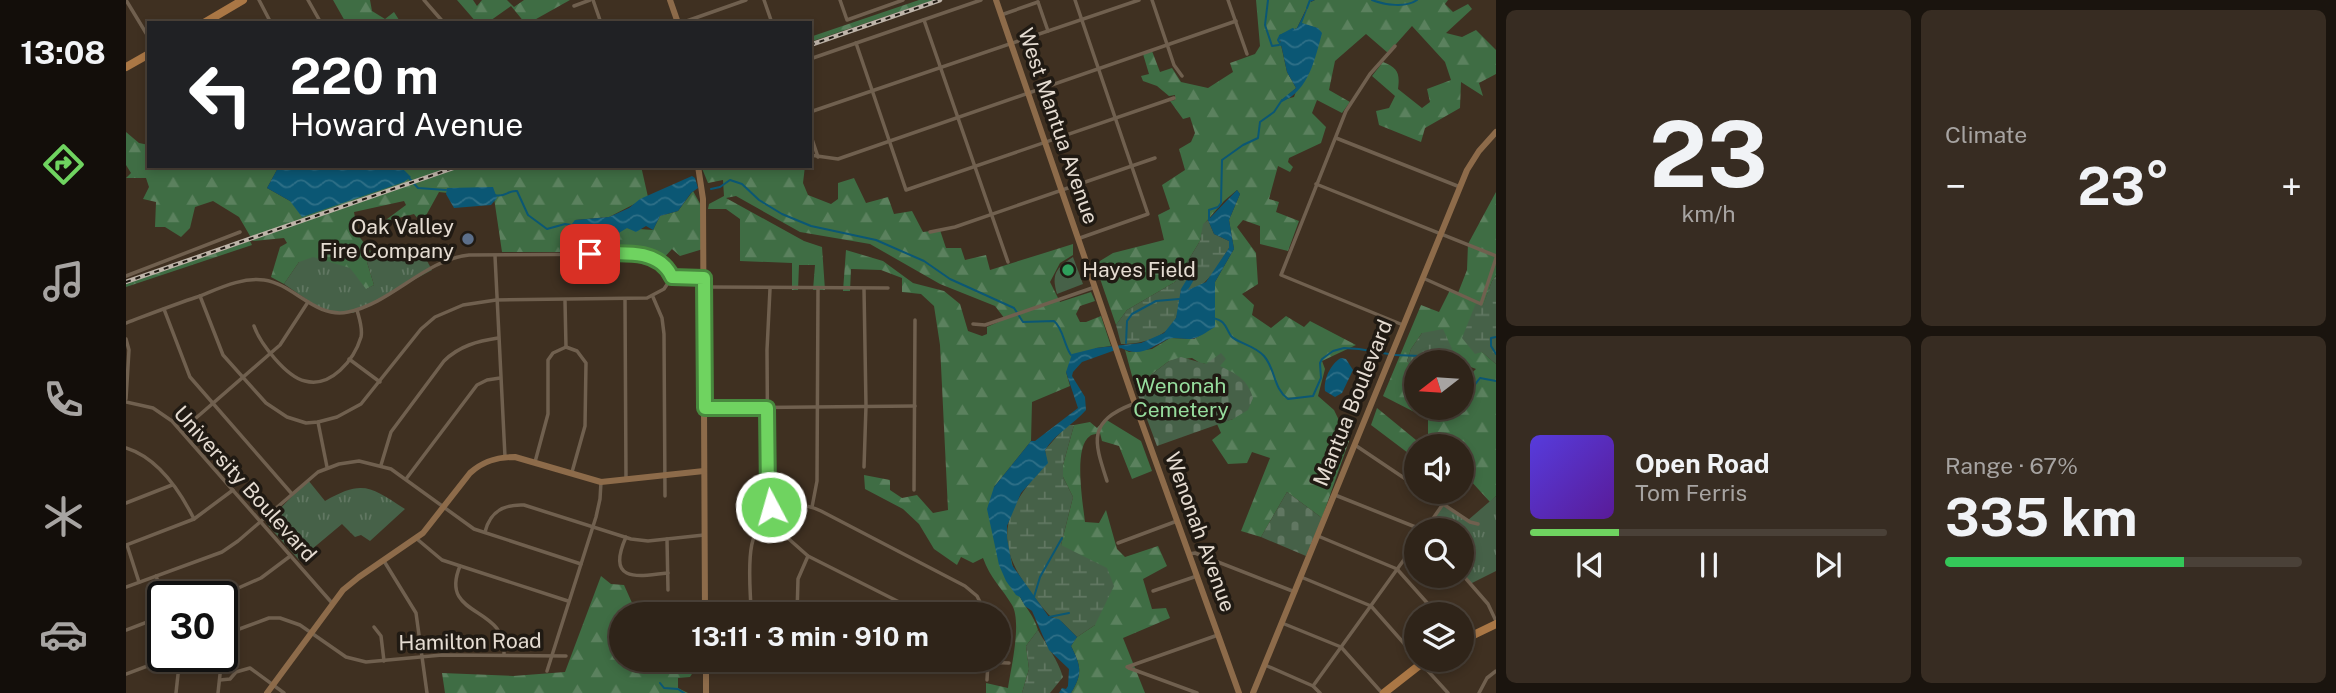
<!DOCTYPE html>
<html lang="en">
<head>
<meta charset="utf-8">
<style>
  body { margin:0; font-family:"Public Sans",sans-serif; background:#372c22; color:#f1f3f6; height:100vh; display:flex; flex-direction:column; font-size:26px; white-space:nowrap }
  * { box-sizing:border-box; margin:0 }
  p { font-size:23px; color:#a7a4a2 }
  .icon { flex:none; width:38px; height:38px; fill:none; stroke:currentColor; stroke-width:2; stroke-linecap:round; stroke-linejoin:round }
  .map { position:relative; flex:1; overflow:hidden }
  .side { display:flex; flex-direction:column; gap:10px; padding:10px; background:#1a140e; width:840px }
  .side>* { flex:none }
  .banner { position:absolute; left:21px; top:21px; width:665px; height:147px; border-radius:0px; box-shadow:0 4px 10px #0003,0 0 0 2px #4a4138; background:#202124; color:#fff; overflow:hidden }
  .needle { width:46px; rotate:253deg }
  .controls { position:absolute; left:1278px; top:350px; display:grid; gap:14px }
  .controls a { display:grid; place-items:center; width:70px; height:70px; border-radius:50%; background:#2f2419; box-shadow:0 4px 10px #0003,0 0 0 2px #4a4138; font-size:35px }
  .speed { position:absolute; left:21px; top:581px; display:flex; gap:14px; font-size:35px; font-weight:700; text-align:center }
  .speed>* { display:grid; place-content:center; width:91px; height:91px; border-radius:50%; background:#2f2419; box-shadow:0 4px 10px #0003,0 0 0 2px #4a4138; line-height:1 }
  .speed .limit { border:4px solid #111; border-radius:10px; background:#fff; color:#111 }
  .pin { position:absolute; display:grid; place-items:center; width:60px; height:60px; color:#fff; margin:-30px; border-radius:14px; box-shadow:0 4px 10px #0006 }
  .me { position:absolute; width:77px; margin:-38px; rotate:354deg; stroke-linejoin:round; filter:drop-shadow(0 0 5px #0008) }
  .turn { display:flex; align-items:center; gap:24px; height:147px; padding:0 28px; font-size:32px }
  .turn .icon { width:91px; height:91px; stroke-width:2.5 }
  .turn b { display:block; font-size:49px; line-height:60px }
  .big { font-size:52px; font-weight:700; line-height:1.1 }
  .side .card { flex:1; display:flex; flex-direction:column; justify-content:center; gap:10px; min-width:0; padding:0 24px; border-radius:10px; background:#372c22 }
  .side .dial { align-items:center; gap:0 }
  .dial b { font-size:91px; line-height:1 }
  .song { display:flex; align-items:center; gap:21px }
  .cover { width:84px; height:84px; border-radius:10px; background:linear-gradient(135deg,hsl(250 70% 55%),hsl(270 70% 35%)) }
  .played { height:7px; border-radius:4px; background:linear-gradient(90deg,#6fd360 25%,#4a4138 25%) }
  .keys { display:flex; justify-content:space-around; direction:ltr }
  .heat { display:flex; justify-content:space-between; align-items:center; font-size:38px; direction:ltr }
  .charge { height:10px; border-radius:5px; background:linear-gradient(90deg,#34c759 67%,#4a4138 0) }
  .side .tiles { flex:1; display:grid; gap:10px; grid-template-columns:repeat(2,1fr) }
  .trip { position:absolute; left:483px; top:602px; width:402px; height:70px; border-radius:35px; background:#2f2419; box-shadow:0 4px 10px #0003,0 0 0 2px #4a4138; font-weight:700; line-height:70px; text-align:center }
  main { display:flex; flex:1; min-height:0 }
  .tab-bar { display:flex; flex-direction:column; width:126px; justify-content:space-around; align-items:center; background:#130e0a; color:#a7a4a2 }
  .tab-bar .icon { width:49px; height:49px }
  .tab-bar .current { color:#6fd360 }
  .tab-bar b { font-size:32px; color:#f1f3f6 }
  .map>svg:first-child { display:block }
  .forest { fill:url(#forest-firs); fill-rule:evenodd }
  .wetland { fill:url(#wetland-marsh) }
  .cemetery { fill:url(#cemetery-stones) }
  .park { fill:url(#park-tufts) }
  .pitch { fill:#466148 }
  .water { fill:url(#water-waves) }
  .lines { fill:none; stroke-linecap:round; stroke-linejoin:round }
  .stream { stroke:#0b5774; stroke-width:2 }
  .street { stroke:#70604f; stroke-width:3.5 }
  .secondary { stroke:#8d6b4a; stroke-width:6 }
  .primary { stroke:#aa7745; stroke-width:8 }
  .rail-casing { stroke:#beb4a9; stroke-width:4.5 }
  .rail { stroke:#201a13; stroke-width:2; stroke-dasharray:5; stroke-linecap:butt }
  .route-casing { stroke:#48893e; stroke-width:18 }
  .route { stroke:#6fd360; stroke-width:12 }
  .service-dot { fill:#5c6f8a; stroke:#201a13; stroke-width:2.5 }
  .leisure-dot { fill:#2e9e5b; stroke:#201a13; stroke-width:2.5 }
  .labels { text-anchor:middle; stroke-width:7; stroke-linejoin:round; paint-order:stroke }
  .street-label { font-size:21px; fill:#e5dcd2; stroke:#201a13 }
  .poi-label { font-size:21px; fill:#e5dcd2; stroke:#201a13; text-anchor:end }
  .park-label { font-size:21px; fill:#96dc9d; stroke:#201a13 }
</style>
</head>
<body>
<main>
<nav class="tab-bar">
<b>13:08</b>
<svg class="icon current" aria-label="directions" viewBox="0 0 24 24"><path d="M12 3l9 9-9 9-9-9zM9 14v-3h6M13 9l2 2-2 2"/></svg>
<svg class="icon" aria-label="music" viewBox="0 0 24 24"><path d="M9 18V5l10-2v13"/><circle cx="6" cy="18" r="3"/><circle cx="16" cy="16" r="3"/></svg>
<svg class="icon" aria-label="phone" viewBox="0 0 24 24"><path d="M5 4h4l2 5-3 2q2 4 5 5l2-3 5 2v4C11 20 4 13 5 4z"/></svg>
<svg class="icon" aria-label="climate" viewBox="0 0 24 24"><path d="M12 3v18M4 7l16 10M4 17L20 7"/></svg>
<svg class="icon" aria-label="car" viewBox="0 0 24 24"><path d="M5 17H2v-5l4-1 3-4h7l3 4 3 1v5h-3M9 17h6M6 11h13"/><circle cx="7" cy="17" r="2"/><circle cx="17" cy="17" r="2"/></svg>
</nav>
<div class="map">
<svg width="1370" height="693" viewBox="0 0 1370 693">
  <defs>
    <pattern id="forest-firs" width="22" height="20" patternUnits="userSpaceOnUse" patternTransform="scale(1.75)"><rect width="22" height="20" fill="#3f6d44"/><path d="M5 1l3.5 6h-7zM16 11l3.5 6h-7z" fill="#5b815e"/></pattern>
    <pattern id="wetland-marsh" width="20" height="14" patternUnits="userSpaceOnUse" patternTransform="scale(1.75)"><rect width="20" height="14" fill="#466148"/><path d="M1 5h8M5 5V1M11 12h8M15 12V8" fill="none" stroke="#617762"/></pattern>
    <pattern id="cemetery-stones" width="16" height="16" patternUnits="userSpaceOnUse" patternTransform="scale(1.75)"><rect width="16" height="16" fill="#466148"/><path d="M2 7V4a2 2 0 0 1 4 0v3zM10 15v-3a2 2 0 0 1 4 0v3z" fill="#617762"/></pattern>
    <pattern id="park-tufts" width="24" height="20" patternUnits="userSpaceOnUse" patternTransform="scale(1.75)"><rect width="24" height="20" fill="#466148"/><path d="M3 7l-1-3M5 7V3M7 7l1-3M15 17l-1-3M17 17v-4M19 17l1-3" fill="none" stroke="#617762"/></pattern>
    <pattern id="water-waves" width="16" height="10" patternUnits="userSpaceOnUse" patternTransform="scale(1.75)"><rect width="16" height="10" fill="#0b5774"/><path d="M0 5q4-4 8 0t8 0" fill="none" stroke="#2e6f87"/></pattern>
  </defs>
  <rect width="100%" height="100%" fill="#3f3021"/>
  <!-- forest -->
  <g class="forest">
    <path d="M207,0H244L246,11L259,19L268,12L275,23H220Z"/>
    <path d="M331,0H347L351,6L356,0H381L388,7L398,0H444L403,23H399L385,6L361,23H351Z"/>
    <path d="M793,0H808L684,42V37Z"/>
    <path d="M1130,0H1185V2L1189,0H1322L1319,4L1327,12L1342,4L1346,9L1320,33L1336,37L1350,30L1370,50V74L1353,83L1357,96L1335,82L1334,108L1299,128L1295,142L1253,125L1250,111L1263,108L1269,96L1246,76L1257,62C1272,68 1274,73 1272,89L1296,108L1304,102L1301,89L1325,80L1319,62L1286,26L1262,53L1240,34L1209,61L1203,90L1224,102L1216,113L1191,100L1186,113L1200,127L1195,143L1163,158L1162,162L1167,167L1164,172L1152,166L1143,199L1153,202L1150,212L1173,221L1162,251L1134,244V226L1117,220L1111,227L1130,253L1132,284L1116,294L1128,305L1126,315L1145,328L1160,316L1178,327L1184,321L1230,345L1196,361L1199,369L1192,396L1208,410L1223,441L1196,518L1161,492L1135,537L1115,531L1144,458L1126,452L1121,463L1102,464L1086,440L1095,433L1091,424L1107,419L1080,364L1074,363L1066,358L1043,361L1009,387L999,350L1003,352L1026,349L1044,338L1068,339L1088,327L1089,282L1108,249L1103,220L1114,194L1111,190L1098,201L1078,224L1074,241L1049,282L1001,310L990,325L969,264L987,253L1038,240L1032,215L1044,209L1036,185L1059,170L1053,149L1065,142L1069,133L1064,117L1057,119L1044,101L1049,100V95L1043,96L1031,86L1017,81L1015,76L1023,74L1017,54L1026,51L1034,72L1046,68L1055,82L1082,88L1107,72L1104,63L1129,54L1134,46ZM1181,7L1175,24L1192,28L1168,97L1156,100L1170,88L1161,72L1153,36L1171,28Z"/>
    <path d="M0,132L13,143L23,145V166H153L141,188L164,201L277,182L272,166H515L522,197L483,217L449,220L447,234L485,237L500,228L527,230L534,216L552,211L567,191L577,209V249L554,256L546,249L535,261L518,252H376L368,198L313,192L297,221L303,232L288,214L257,222L280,205L278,201L228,212L232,235L244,251L241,262L248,285L239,290L173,262L158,284L145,277L154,247L161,243L158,238L127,241L113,217L87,201L69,207L64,228L55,237L39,227H29L30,202L17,199L23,187L20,178H0L5,173L0,165Z"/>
    <path d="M575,166H679L677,183L682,195L705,204L712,199V183L728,178L740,203L762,197L768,214L786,211L797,232L814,230L820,248H835L839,260L860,255L864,270L947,244V255L934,263L924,282L934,302L965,292L969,301L954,306L950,314L954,322H960L975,316L985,346L970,348L940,372L944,386L906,402L905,441L868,487L894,597C901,610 907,614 912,630L900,646L903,669L896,693H860V683L882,688C885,668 896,622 886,605C876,588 864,578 857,558L847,563L835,557L831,565L808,549L793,524L777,509L739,489L738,475L764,480V490L776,498L791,495L807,513L822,510L814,345L808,306L795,294L776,292V278L755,270L725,269L724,291H717L720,250L757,261L787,283L818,291L834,304L842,331L856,336L861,334V327L879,319L869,306L814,284L744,244L674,232L610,196L600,198L678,241L696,247L699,290H687L689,265H673L672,290H666V263L614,261V219L600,209H582L583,204L598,196L597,180L582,183Z"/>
    <path d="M1370,192V276L1366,281L1357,306L1350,303L1355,351L1370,364V496L1364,502L1344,480L1335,487V446H1290V452L1286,456L1245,425L1251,408L1290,440L1302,434V419L1257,396L1295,305L1313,312L1324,290L1332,293L1341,270L1342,244ZM1296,333L1332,362L1350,369L1335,383V408H1290V369L1281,361L1285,349Z"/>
    <path d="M124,241L126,245L0,287V283Z"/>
    <path d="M979,419L1015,441L1026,471L1006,479L993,446L976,441L974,433C972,433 965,435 964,436C947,447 957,504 959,522L973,523L980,510L991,549L999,557L1032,546L1041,566L1017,579L1026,609L1040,608L1044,618L997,638L1019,693H945C957,673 955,666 945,646L951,637L969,625L935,545L947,497L937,477V465L948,425L964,422L971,428Z"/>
    <path d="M475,576L485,584L498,585L511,614H495V660H571V666L564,677L552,678V688L562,693H319L316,673L387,676L439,672Z"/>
  </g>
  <!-- wetland -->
  <g class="wetland">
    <path d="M1082,220L1088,234L1103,241V248C1092,264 1079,295 1055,289C1054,298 1053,310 1050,318C1040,339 1014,344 995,344L990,325L1001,310L1049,282L1074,241L1077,224Z"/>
    <path d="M1370,276V364L1356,352L1349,354L1336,338L1350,303L1357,305L1366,281Z"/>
    <path d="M1317,329L1332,362H1290V369L1281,361L1285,349L1296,333Z"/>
    <path d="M941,425H948L937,465V477L947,497L935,545L981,568L988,586L969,625L951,637C946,632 941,627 936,622C931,618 926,618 923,615C871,554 864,523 921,463L919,450Z"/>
    <path d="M912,630C922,648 931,658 937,677L924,693H896L903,669L900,646Z"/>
  </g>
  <!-- cemetery -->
  <g class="cemetery">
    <path d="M1095,353L1100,359L1094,366C1111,374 1122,380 1127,398L1122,410L1107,419L1031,446L1009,387L1043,361L1055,357L1080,364Z"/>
    <path d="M1161,492L1196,518L1180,556L1135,537Z"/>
  </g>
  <!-- park -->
  <g class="park">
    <path d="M260,245L284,250L293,246L306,270L227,313L199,312L158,284L173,262L187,257L224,268L240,289L248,285L241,262L244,251Z"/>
    <path d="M182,480L199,501C237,479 245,487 279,509L244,541L235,535L229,537L216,524L173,560L140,523Z"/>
    <path d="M1370,496V571L1344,584L1335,574V530H1298L1316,505L1341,521Z"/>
  </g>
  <!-- pitch -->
  <path class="pitch" d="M947,257L957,284L931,294C925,274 930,268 947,257Z"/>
  <!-- water -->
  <g class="water">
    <path d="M1185,0H1189L1184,2L1176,23L1192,28L1196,33C1189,59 1183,90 1156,102L1155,100L1170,88L1161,72L1153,35L1171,28Z"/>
    <path d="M153,166L245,168L246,166H274L285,177L278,182L176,217L164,201L141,188Z"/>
    <path d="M566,176L569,178L572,188L565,193L552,211L534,216L527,230L520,226L510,232L501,228L486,237L482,235L451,236L447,234L445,225L449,220L483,217L503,208L514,199Z"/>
    <path d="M367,187L371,198L365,205L328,208L320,194L321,188Z"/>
    <path d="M1111,190L1114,194L1103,220L1108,249L1089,282V327C1083,330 1076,336 1069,338C1061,341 1050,336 1042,339C1025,347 1015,358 995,348L956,362L947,372L946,376L959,397L960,410C948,424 930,433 919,450L922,463L895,493L881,526V538L886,565L923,617L933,619L951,637L945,646C955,666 957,673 945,693H933L936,688L940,689L942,686L943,669L923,650L906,611L899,606L894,597L890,595L880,581L873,565L861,509L868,487L905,441H909L952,408L940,372L946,354L970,348L1015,343L1038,333L1050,318L1055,289L1066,271L1070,276L1062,290L1080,282L1103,248V241L1088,234L1082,220Z"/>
    <path d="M1215,358L1220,359L1227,370L1216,393L1209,397L1199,391C1197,380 1205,363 1215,358Z"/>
  </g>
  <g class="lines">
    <!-- stream -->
    <g class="stream">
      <path d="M1142,0L1139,25L1146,46L1153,45"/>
      <path d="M1246,0C1259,5 1280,8 1291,0"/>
      <path d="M1181,8L1184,0"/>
      <path d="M1155,45L1152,40L1154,36L1167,29"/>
      <path d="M282,177L292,188L320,190"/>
      <path d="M585,189L594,187L604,180L616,184L633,200L656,214L685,226L750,240L798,261L824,279L888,308L897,322L928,321C937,328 938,345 945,355"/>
      <path d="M369,195C379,198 382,190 391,191L402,215L421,229L439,224L446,225"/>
      <path d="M1083,220V210L1092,207L1095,203L1096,160L1117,145L1132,138L1134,122L1148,112L1156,100"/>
      <path d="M1087,318C1100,321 1099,327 1105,336C1111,343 1128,345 1138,356C1150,370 1147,388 1162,399L1187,396L1195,378L1194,363L1196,359L1207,351L1218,348L1233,349L1263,354"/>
      <path d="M1370,337L1365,338V346L1370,354"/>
      <path d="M1000,343L1001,321L1006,314L1030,301L1053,299"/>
      <path d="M1269,355L1294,356L1307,362"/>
      <path d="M1335,370L1340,375L1343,385L1347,387L1354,378L1370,381"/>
      <path d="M908,597L914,577L936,538"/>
      <path d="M923,617L943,613"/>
      <path d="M534,683L538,688L552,689L558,693"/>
    </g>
    <!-- street -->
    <g class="street">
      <path d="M0,0L23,38"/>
      <path d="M133,0L145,23"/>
      <path d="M182,0L195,23"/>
      <path d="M298,0L318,23"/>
      <path d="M467,0L475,23"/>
      <path d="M638,0L646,23"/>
      <path d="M714,0L721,20L777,0"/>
      <path d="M949,0L1022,214L954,238"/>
      <path d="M1026,0L1048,65L1056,76"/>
      <path d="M1102,0L1121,54"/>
      <path d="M912,2L922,31"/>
      <path d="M448,6L464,0"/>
      <path d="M875,15L912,2"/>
      <path d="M798,20L882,262"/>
      <path d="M555,23L620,0"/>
      <path d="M730,43L780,190L1048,98"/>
      <path d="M1269,46L1244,74L1220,111L1155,275L1277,325"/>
      <path d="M684,59L855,0"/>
      <path d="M684,112L1013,0"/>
      <path d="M684,133L692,157"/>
      <path d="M1210,138L1334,187"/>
      <path d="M684,155L712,159L1110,21"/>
      <path d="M1190,184L1370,256"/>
      <path d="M804,232L829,227L1029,158"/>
      <path d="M369,256L379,457"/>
      <path d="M0,276L114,232"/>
      <path d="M546,277L578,278"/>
      <path d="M1297,278L1355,304L1370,258"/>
      <path d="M579,287L762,288"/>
      <path d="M644,289L641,350L642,495L645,512L655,532L682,556L797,614"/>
      <path d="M738,289L740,406L738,467"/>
      <path d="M74,296L97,355L140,403L161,417L180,423L192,422L211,417L235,404L295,329L309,317L337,305L370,300L521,298L538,289L546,277"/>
      <path d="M527,297L536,318L538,334L539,496"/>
      <path d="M499,300L500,478"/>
      <path d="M439,301L440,347"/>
      <path d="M38,309L64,377L166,494"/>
      <path d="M0,323C24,314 47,305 71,297C92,289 115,277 138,280C168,284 189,319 222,312C266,303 298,260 343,255L515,254C529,256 540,264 546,277"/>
      <path d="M847,324L859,325L969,287"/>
      <path d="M128,326C134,343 160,377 179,381C205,388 228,360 235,337C237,328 233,318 231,310"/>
      <path d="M0,339L3,350L0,399"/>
      <path d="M440,347L451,351L460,363L459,426L446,472"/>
      <path d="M223,359L254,382"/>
      <path d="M0,402L27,408L46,421L206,603"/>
      <path d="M579,408L789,406"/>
      <path d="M192,422L201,467"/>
      <path d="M55,431L154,345L182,302"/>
      <path d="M1229,445L1290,486"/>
      <path d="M0,448C32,458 54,491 68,519"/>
      <path d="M409,462L422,414V360L427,353L440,347"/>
      <path d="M255,465L265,432L318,361C333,346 352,341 372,338"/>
      <path d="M280,479L351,385L361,380L374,378"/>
      <path d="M981,481C968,441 961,422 1007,404"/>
      <path d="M788,490L789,320"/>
      <path d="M1299,492L1344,522L1352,524"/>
      <path d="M1209,495L1297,530"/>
      <path d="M0,503L46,485"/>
      <path d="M686,507L691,481L692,289"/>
      <path d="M1299,530L1317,504"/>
      <path d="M359,532C364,512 377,504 398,505L505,539L522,541L578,535"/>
      <path d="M1192,536L1271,569L1311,614"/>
      <path d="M500,537C480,582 510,577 542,573"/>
      <path d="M291,539L316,560L442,601"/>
      <path d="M541,539L542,590"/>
      <path d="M992,543L1051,521"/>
      <path d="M0,545L68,519L107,490"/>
      <path d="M1,545L13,582"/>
      <path d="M1063,554L1069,553L1169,592"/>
      <path d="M258,561L290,613L301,693"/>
      <path d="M334,566C312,619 382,604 378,655"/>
      <path d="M1335,573L1362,604L1370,621"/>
      <path d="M30,576L38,597"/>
      <path d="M1175,577L1245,606L1290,657"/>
      <path d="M0,587L96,552L112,541L192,472L213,464L233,461L265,469L348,529L455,564"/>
      <path d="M1027,591L1071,576"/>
      <path d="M92,597L135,578L163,557"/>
      <path d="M535,602L539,614"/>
      <path d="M625,614C625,581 614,525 652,509C668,503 680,504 695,511L839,586L851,596L860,614"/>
      <path d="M671,614L672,579L682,556"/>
      <path d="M1156,623L1215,647L1256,693"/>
      <path d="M248,627L255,636L258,661"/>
      <path d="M0,630L37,616"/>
      <path d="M96,631V646"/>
      <path d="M97,635L143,618H154L174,625L220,657L240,662L316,655L440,656"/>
      <path d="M796,660L883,663"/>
      <path d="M1292,660L1322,693"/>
      <path d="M1139,665L1187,686L1194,693"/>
      <path d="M1003,668L1001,667L1092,635"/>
      <path d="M1003,668L1071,693"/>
      <path d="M421,671L470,517L474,499L475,482"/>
      <path d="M0,674L40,659H54"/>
      <path d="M94,680L104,679L110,672L124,668L158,693"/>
      <path d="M861,680L862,662"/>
      <path d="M1187,686L1290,543"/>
      <path d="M50,693L54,656"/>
      <path d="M92,693L96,656"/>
      <path d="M1353,693L1361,678L1370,671"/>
    </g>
    <!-- secondary -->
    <g class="secondary">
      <path d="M544,0L552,23"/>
      <path d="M870,0L1009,404L1113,693"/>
      <path d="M572,166L577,199L579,614"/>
      <path d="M580,660V693"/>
      <path d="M141,693L217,590L233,577L297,533L344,473C357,461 371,457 389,457L475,482L578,471"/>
      <path d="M1127,693L1341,170L1353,151L1370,132"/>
    </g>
    <!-- primary -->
    <g class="primary">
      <path d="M78,23L117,0"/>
      <path d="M0,67L23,54"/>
      <path d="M1335,641L1370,624"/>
      <path d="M1258,693L1300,660"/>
    </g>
    <defs>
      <g id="rail">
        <path d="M684,45L814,0"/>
        <path d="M0,282L333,166"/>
      </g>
    </defs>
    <!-- rail casing -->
    <use href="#rail" class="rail-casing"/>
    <!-- rail -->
    <use href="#rail" class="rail"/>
  </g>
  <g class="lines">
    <defs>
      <path id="route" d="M464,254C491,254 532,246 546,277L578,278L579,408H641L642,495L645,507"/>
    </defs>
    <!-- route casing -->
    <use href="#route" class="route-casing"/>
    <!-- route -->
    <use href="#route" class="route"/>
  </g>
  <!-- markers -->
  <circle class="service-dot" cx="342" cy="239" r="7"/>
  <circle class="leisure-dot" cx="942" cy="270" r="7"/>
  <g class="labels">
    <!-- street labels -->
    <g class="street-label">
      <text transform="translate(932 126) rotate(71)" y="7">West Mantua Avenue</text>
      <text transform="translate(1227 403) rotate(-68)" y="7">Mantua Boulevard</text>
      <text transform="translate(119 484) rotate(48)" y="7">University Boulevard</text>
      <text transform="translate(1074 532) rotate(70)" y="7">Wenonah Avenue</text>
      <text transform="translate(344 642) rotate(-1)" y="7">Hamilton Road</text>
    </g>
    <!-- poi labels -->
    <g class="poi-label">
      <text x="328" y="234">Oak Valley<tspan x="328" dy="24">Fire Company</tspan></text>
      <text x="956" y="277" text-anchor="start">Hayes Field</text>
    </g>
    <!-- park labels -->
    <g class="park-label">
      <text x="1055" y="393">Wenonah<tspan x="1055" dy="24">Cemetery</tspan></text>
    </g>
  </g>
</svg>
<div class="controls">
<a><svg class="needle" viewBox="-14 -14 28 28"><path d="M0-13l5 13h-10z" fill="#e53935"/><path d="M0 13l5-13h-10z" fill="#a7a4a2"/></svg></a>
<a><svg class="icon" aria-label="sound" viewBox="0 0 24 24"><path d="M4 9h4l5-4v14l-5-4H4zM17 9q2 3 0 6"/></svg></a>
<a><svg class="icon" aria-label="search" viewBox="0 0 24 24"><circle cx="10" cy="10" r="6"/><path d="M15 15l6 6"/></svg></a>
<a><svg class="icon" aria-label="layers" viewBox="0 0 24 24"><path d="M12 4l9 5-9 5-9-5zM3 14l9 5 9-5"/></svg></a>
</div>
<div class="speed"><div class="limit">30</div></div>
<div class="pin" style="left:464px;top:254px;background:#d93025"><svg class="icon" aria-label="arrive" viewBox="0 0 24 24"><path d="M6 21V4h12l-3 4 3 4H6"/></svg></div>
<svg class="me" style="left:645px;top:507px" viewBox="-20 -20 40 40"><circle r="17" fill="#6fd360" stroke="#fff" stroke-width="3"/><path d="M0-11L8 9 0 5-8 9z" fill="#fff"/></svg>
<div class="trip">13:11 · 3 min · 910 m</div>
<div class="banner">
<div class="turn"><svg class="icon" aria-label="left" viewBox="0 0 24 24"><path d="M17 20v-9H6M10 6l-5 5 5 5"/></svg><div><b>220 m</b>Howard Avenue</div></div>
</div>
</div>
<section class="side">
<div class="tiles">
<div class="card dial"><b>23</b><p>km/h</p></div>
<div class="card"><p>Climate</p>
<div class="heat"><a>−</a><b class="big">23°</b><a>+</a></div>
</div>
<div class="card">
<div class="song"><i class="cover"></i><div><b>Open Road</b><p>Tom Ferris</p></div></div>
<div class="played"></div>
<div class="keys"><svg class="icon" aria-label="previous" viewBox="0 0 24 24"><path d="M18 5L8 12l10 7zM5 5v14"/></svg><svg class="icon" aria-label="pause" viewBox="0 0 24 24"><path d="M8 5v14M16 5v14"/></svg><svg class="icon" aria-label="next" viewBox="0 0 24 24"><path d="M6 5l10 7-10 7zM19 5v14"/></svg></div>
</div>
<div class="card"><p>Range · 67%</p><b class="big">335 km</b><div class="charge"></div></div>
</div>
</section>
</main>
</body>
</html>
